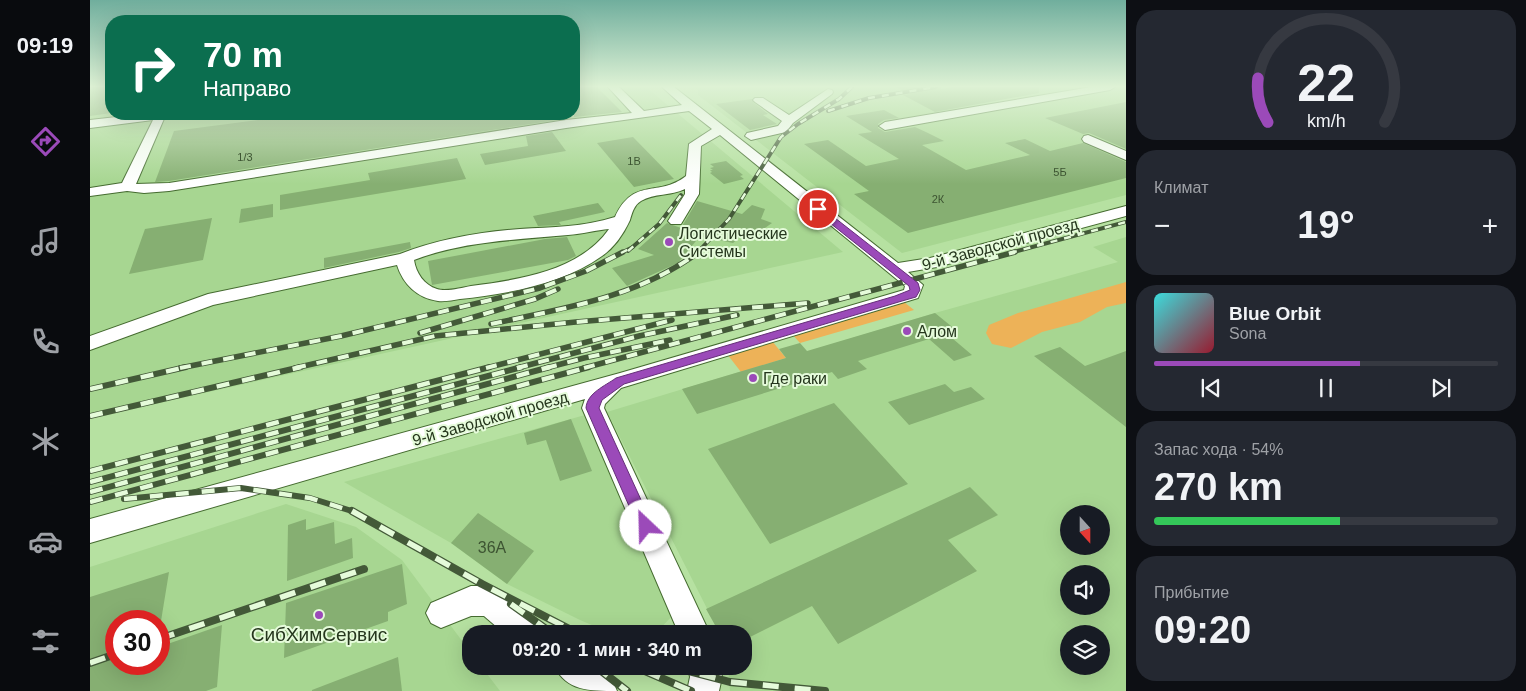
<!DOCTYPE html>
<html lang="ru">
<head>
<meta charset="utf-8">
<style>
  body { margin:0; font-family:Arial,sans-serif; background:#242831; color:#f1f3f6; height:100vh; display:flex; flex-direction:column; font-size:19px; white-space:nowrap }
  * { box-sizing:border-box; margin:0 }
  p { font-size:16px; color:#9ea1a6 }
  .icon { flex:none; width:28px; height:28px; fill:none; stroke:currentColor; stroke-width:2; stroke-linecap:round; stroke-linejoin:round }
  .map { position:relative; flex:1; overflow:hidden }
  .side { display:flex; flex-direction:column; gap:10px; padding:10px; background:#0d0f14; width:400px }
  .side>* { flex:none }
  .guide { position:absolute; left:15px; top:15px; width:475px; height:105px; border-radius:20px; box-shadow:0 5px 20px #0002; background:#0b6e4f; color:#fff; overflow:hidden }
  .needle { width:32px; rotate:159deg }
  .buttons { position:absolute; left:970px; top:505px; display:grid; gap:10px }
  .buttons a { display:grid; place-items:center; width:50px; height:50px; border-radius:50%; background:#171b24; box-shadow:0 5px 20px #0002; font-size:25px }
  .speed { position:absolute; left:15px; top:610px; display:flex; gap:10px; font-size:25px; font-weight:700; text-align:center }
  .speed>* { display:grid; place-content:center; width:65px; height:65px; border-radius:50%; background:#171b24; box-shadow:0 5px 20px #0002; line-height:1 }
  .speed .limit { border:8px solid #d22; background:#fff; color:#111 }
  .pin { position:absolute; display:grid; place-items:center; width:42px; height:42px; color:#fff; margin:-21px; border:2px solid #fff; border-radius:50%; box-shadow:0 1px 5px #0007 }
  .me { position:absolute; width:55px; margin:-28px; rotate:336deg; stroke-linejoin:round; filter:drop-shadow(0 0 4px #0008) }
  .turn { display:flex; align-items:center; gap:18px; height:105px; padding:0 15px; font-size:22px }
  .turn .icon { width:65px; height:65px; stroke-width:2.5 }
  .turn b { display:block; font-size:35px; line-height:42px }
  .big { font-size:38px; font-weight:700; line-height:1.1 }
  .side .card { flex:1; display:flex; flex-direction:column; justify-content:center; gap:8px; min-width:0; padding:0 18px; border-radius:20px; background:#242831 }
  .side .dial { align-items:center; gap:0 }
  .dial svg { height:130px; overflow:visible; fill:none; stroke:#363941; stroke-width:7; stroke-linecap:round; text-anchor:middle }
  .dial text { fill:#f1f3f6; stroke:none }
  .song { display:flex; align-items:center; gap:15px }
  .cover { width:60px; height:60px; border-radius:8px; background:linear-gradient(135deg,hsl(180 70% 55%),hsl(350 70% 35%)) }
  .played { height:5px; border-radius:2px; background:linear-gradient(90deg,#9b4ab9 60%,#363941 60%) }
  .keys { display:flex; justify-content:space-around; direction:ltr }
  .heat { display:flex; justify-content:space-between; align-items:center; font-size:28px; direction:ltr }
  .charge { height:8px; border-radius:4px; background:linear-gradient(90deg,#34c759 54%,#363941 0) }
  .trip { position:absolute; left:372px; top:625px; width:290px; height:50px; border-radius:20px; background:#171b24; box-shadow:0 5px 20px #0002; font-weight:700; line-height:50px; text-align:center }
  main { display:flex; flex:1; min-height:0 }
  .tabs { display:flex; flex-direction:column; width:90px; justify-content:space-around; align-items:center; background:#090b0e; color:#9ea1a6 }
  .tabs .icon { width:35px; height:35px }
  .tabs .active { color:#9b4ab9 }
  .tabs b { font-size:22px; color:#f1f3f6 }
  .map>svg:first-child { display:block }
  .built { fill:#a7d691; fill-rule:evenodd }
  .green { fill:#edb258 }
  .building { fill:#86af72 }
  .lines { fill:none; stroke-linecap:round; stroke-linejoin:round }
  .minor-casing { stroke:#456b30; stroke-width:2 }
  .minor { fill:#fff; fill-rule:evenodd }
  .rail-far3-casing { stroke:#435938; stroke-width:4 }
  .rail-far2-casing { stroke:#435938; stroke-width:5.5 }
  .rail-far1-casing { stroke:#435938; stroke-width:6 }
  .rail-casing { stroke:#435938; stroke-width:8 }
  .rail-far3 { stroke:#e5fbda; stroke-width:2.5; stroke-dasharray:7; stroke-linecap:butt }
  .rail-far2 { stroke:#e5fbda; stroke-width:4; stroke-dasharray:11; stroke-linecap:butt }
  .rail-far1 { stroke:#e5fbda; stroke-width:4.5; stroke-dasharray:13; stroke-linecap:butt }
  .rail { stroke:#e5fbda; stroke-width:5.5; stroke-dasharray:16; stroke-linecap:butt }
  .route { fill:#9b4ab9; stroke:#653078 }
  .poi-dot { fill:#9b4ab9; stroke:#e5fbda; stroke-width:2 }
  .labels { text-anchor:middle; stroke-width:4; stroke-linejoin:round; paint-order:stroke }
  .far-number-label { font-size:11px; fill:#3d5432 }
  .poi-label { font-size:16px; fill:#25361d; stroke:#e5fbda; text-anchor:start }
  .street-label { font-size:16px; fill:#25361d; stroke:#e5fbda }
  .near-number-label { font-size:16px; fill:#3d5432 }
  .near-poi-label { font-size:19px; fill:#25361d; stroke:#e5fbda }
</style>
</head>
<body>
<main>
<nav class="tabs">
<b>09:19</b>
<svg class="icon active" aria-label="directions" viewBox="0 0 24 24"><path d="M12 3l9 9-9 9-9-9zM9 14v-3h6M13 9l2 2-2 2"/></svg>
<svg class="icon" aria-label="music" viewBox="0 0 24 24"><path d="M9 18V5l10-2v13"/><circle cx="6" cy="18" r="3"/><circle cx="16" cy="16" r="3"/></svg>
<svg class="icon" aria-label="phone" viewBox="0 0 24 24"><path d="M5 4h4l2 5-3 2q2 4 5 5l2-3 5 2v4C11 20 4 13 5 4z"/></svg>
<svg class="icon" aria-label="climate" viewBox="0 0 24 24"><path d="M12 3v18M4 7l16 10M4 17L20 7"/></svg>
<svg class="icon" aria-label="car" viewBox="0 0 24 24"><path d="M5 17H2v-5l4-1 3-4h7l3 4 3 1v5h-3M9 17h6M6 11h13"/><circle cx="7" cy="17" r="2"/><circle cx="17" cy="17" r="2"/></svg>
<svg class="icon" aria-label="filters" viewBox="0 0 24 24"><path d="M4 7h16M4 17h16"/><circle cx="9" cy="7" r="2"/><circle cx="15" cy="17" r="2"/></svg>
</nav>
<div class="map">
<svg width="1036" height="691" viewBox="0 0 1036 691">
  <rect width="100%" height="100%" fill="#b6e1a1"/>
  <!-- built -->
  <g class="built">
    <path d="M0,87H21V114H484V87H556L753,252L0,418Z"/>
    <path d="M604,87H1036V195L812,253L608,95V90Z"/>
    <path d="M1036,237V691H640L638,666H654V634H630L517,412L845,313L1028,262L1003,247ZM979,514H1011V546H979ZM979,574H1011V606H979ZM979,634H1011V666H979Z"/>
    <path d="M495,415L583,615L565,634H523L490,620L417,584L361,543L254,482Z"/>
    <path d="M196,504L266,527L312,560L381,653V666H391L410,691H0V567ZM26,621H69V664H26Z"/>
  </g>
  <!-- green -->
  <g class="green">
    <path d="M1036,282V303L1017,307L990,322L952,332L921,348L902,344L896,333L899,325L928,313Z"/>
    <path d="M814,302L824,310L710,343L702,334Z"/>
    <path d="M682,341L696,358L651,372L637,354Z"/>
  </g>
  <!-- building -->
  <g class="building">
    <path d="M0,87H21V113L0,116Z"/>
    <path d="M484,87H507L532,112L484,117Z"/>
    <path d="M806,87H851V89L862,87H949V93L845,112L813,95L821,94Z"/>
    <path d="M662,99L664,103L678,114L673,115L687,124L660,130L626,104Z"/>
    <path d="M1036,102V149L999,133L993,134L955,118Z"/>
    <path d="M794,110L809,118L794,120L788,124V128L795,132L825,127L838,133L854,141L832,145L876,170L940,155L915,143L935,139L960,151L993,143L1036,162V178L818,233L764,194L779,191L714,144L738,140L776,166L809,159L768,134L782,132L756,116Z"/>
    <path d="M213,114H478L479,118L79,181L65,182L84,131Z"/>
    <path d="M462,132L476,151L395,165L390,154L438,146L436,136Z"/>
    <path d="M543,137L584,179L544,187L507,143Z"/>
    <path d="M367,158L376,179L190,210V195L280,180L278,173Z"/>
    <path d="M636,161L653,175L650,176L654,179L634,184L620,173L622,172L620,170H623L620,168L624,167L620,164Z"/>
    <path d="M607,201L652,214L662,205L675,209L671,219L682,223L666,234L657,231L643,243L610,236L588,263L537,286L522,268L564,255L548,249L577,223L591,228Z"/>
    <path d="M508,203L515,212L469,222L471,225L448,226L443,216Z"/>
    <path d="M183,204V217L149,223L151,209Z"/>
    <path d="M122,218L113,260L39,274L55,229Z"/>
    <path d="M477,237L486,256L478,260L342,285L338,261L455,239Z"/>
    <path d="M320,242L321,248L309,252L234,268V258Z"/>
    <path d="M845,313L866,330L856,333L882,355L864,361L839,339L768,361L777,369L748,379L742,372L607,414L592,389L696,358L689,349L710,343L717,351Z"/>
    <path d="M970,347L995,366L1036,351V427L944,356Z"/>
    <path d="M855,384L864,392L881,387L895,399L819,425L798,402Z"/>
    <path d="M744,403L818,484L680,544L618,449Z"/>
    <path d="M481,419L502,471L470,481L456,440L437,445L434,433Z"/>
    <path d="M880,487L908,515L858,540L887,571L748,644L722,606L654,640V634H630L616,609Z"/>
    <path d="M388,513L444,551L417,584L361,543Z"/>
    <path d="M216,519V530L244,522L245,544L262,538L263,558L197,581L198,525Z"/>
    <path d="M312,564L317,604L298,612V621L194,658L196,603Z"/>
    <path d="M79,572L71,621H26V664H69V647L132,625L127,687L116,691H0V597Z"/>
    <path d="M308,657L312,691H222V690Z"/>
  </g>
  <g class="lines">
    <defs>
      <g id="minor">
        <path d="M518,87H529L554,111L592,105L572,87H584L808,263L840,258L1036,206V216L847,267L818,272L833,285L828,298L531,388L515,404L514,408L620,634H589L492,408L495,399L0,543V519L530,373L814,290L815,286L630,135L611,146L609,194L591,224H581L578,221L595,194V189C581,196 564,193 551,201C544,205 542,213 540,220C534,233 524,248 512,256C473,284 417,294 370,299C363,300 355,302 348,301C327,298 313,284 307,265L123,305L0,350V336L118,294L310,254C349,239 389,232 430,229C462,227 494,227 525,217C544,176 568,198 596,176L599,144L622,129L599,111L476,128L79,191L54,193L37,191L0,196V188L32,183L63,120L0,128V120L53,114H76L46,184L79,183L476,120L542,113ZM519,229C490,271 428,280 381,286C371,288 356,292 347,289C334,285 326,273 324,260C374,241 426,240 478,235C492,234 507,230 519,229Z"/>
        <path d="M1001,87H1025L1020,90L795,130L789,126L795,122Z"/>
        <path d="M738,89L742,90L743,92L742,94L703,123L696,132L661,140L655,136L657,133L688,126L692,121L665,102L663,100L665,98H673L699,115Z"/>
        <path d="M998,135L1036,151V160L994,142L992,139L994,136Z"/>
        <path d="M381,586H399L409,591L450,623L454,634H415L394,616H381L351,628L341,623L336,613L341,603Z"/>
        <path d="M464,666C492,666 515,660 527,691C499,691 477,691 464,666Z"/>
        <path d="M598,666H630L632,677L629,691H597L600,677Z"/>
      </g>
    </defs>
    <!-- minor casing -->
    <use href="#minor" class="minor-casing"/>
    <!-- minor -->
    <use href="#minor" class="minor"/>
    <defs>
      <g id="rail-far3">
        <path d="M738,111L779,98L846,87"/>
        <path d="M538,251L569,224L591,195"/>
        <path d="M531,253L543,247"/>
        <path d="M607,253L639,219L691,137L708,124L749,99L762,87"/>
        <path d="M920,253L1036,222"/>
      </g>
      <g id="rail-far2">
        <path d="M401,324C475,308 546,298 609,252"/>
        <path d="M330,333L445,299L468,289"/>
        <path d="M90,368L251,336L450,288L496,271L533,252"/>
        <path d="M205,368L345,336L486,322L718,303"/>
        <path d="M396,368L582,320"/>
        <path d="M427,368L549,336L647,315"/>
        <path d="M456,368L494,358L580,340"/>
        <path d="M494,368L925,252"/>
      </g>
      <g id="rail-far1">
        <path d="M0,389L96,367"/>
        <path d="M0,416L211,367"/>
        <path d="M0,471L400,367"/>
        <path d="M0,482L432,367"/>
        <path d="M0,492L460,367"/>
        <path d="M34,499L151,488L220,498L265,512"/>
        <path d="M0,502L499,367"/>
      </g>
      <g id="rail">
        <path d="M262,511L392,584L489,634"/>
        <path d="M421,604L463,634"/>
        <path d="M69,639L274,569"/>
        <path d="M0,663L26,654"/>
        <path d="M505,666L537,691"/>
        <path d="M579,666L640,682L735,691"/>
        <path d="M555,671L601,691"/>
      </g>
    </defs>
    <!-- rail-far3 casing -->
    <use href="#rail-far3" class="rail-far3-casing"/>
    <!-- rail-far2 casing -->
    <use href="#rail-far2" class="rail-far2-casing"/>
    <!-- rail-far1 casing -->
    <use href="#rail-far1" class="rail-far1-casing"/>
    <!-- rail casing -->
    <use href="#rail" class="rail-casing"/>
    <!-- rail-far3 -->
    <use href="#rail-far3" class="rail-far3"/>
    <!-- rail-far2 -->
    <use href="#rail-far2" class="rail-far2"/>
    <!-- rail-far1 -->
    <use href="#rail-far1" class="rail-far1"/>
    <!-- rail -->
    <use href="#rail" class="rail"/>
  </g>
  <!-- sky -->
  <linearGradient id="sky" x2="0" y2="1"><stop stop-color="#70ae9d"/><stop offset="0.47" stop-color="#def2d5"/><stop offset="1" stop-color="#def2d5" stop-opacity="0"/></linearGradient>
  <rect width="1036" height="184" fill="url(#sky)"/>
  <!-- route -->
  <path class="route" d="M725,207H731L828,283L830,290L826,297L812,301L534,384L512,400L509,408L563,526L561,531L556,533L550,531L496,408C497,393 515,386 526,378L805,296L820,290L819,286L725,211Z"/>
  <!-- markers -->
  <g class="poi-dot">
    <circle cx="579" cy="242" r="5"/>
    <circle cx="817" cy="331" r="5"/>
    <circle cx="663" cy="378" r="5"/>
    <circle cx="229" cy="615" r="5"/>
  </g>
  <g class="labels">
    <!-- far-number labels -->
    <g class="far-number-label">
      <text x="155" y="161">1/3</text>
      <text x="544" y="165">1В</text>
      <text x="970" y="176">5Б</text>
      <text x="848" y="203">2К</text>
    </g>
    <!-- poi labels -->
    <g class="poi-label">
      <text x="589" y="239">Логистические<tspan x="589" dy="18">Системы</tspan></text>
      <text x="827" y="337">Алом</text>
      <text x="673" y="384">Где раки</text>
    </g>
    <!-- street labels -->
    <g class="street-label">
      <text transform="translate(910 244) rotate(-15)" y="6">9-й Заводской проезд</text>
      <text transform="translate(400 418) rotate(-16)" y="6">9-й Заводской проезд</text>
    </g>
    <!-- near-number labels -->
    <g class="near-number-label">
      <text x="402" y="553">36А</text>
    </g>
    <!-- near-poi labels -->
    <g class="near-poi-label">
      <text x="229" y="641">СибХимСервис</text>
    </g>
  </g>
</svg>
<div class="buttons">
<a><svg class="needle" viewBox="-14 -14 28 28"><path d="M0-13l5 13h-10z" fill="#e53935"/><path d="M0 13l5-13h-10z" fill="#9ea1a6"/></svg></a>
<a><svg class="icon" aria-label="sound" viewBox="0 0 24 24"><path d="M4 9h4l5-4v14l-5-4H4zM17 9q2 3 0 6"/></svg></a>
<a><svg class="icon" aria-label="layers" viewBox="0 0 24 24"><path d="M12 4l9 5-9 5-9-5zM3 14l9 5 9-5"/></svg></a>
</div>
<div class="speed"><div class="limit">30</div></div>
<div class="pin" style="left:728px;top:209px;background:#d93025"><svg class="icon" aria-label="arrive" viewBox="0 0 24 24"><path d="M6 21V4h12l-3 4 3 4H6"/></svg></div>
<svg class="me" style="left:556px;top:526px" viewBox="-20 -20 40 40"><circle r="19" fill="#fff"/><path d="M0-13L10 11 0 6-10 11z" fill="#9b4ab9"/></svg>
<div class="trip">09:20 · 1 мин · 340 m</div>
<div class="guide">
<div class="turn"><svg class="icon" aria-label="right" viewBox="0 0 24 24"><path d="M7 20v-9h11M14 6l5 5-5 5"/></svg><div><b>70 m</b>Направо</div></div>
</div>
</div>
<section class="side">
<div class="card dial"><svg viewBox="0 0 100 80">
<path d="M14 69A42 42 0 1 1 86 69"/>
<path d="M14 69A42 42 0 0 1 8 42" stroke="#9b4ab9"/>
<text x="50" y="56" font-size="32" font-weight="700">22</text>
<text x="50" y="72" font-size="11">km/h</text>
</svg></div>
<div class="card"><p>Климат</p>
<div class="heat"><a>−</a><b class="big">19°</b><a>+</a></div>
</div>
<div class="card">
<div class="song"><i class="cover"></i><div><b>Blue Orbit</b><p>Sona</p></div></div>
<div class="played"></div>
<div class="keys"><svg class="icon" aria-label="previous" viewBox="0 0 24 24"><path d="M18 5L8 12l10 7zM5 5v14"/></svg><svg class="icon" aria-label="pause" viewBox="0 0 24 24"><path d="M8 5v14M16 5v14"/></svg><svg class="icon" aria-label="next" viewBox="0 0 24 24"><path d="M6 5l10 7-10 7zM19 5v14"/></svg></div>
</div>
<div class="card"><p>Запас хода · 54%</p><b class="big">270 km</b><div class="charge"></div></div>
<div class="card"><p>Прибытие</p><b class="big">09:20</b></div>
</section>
</main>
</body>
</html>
